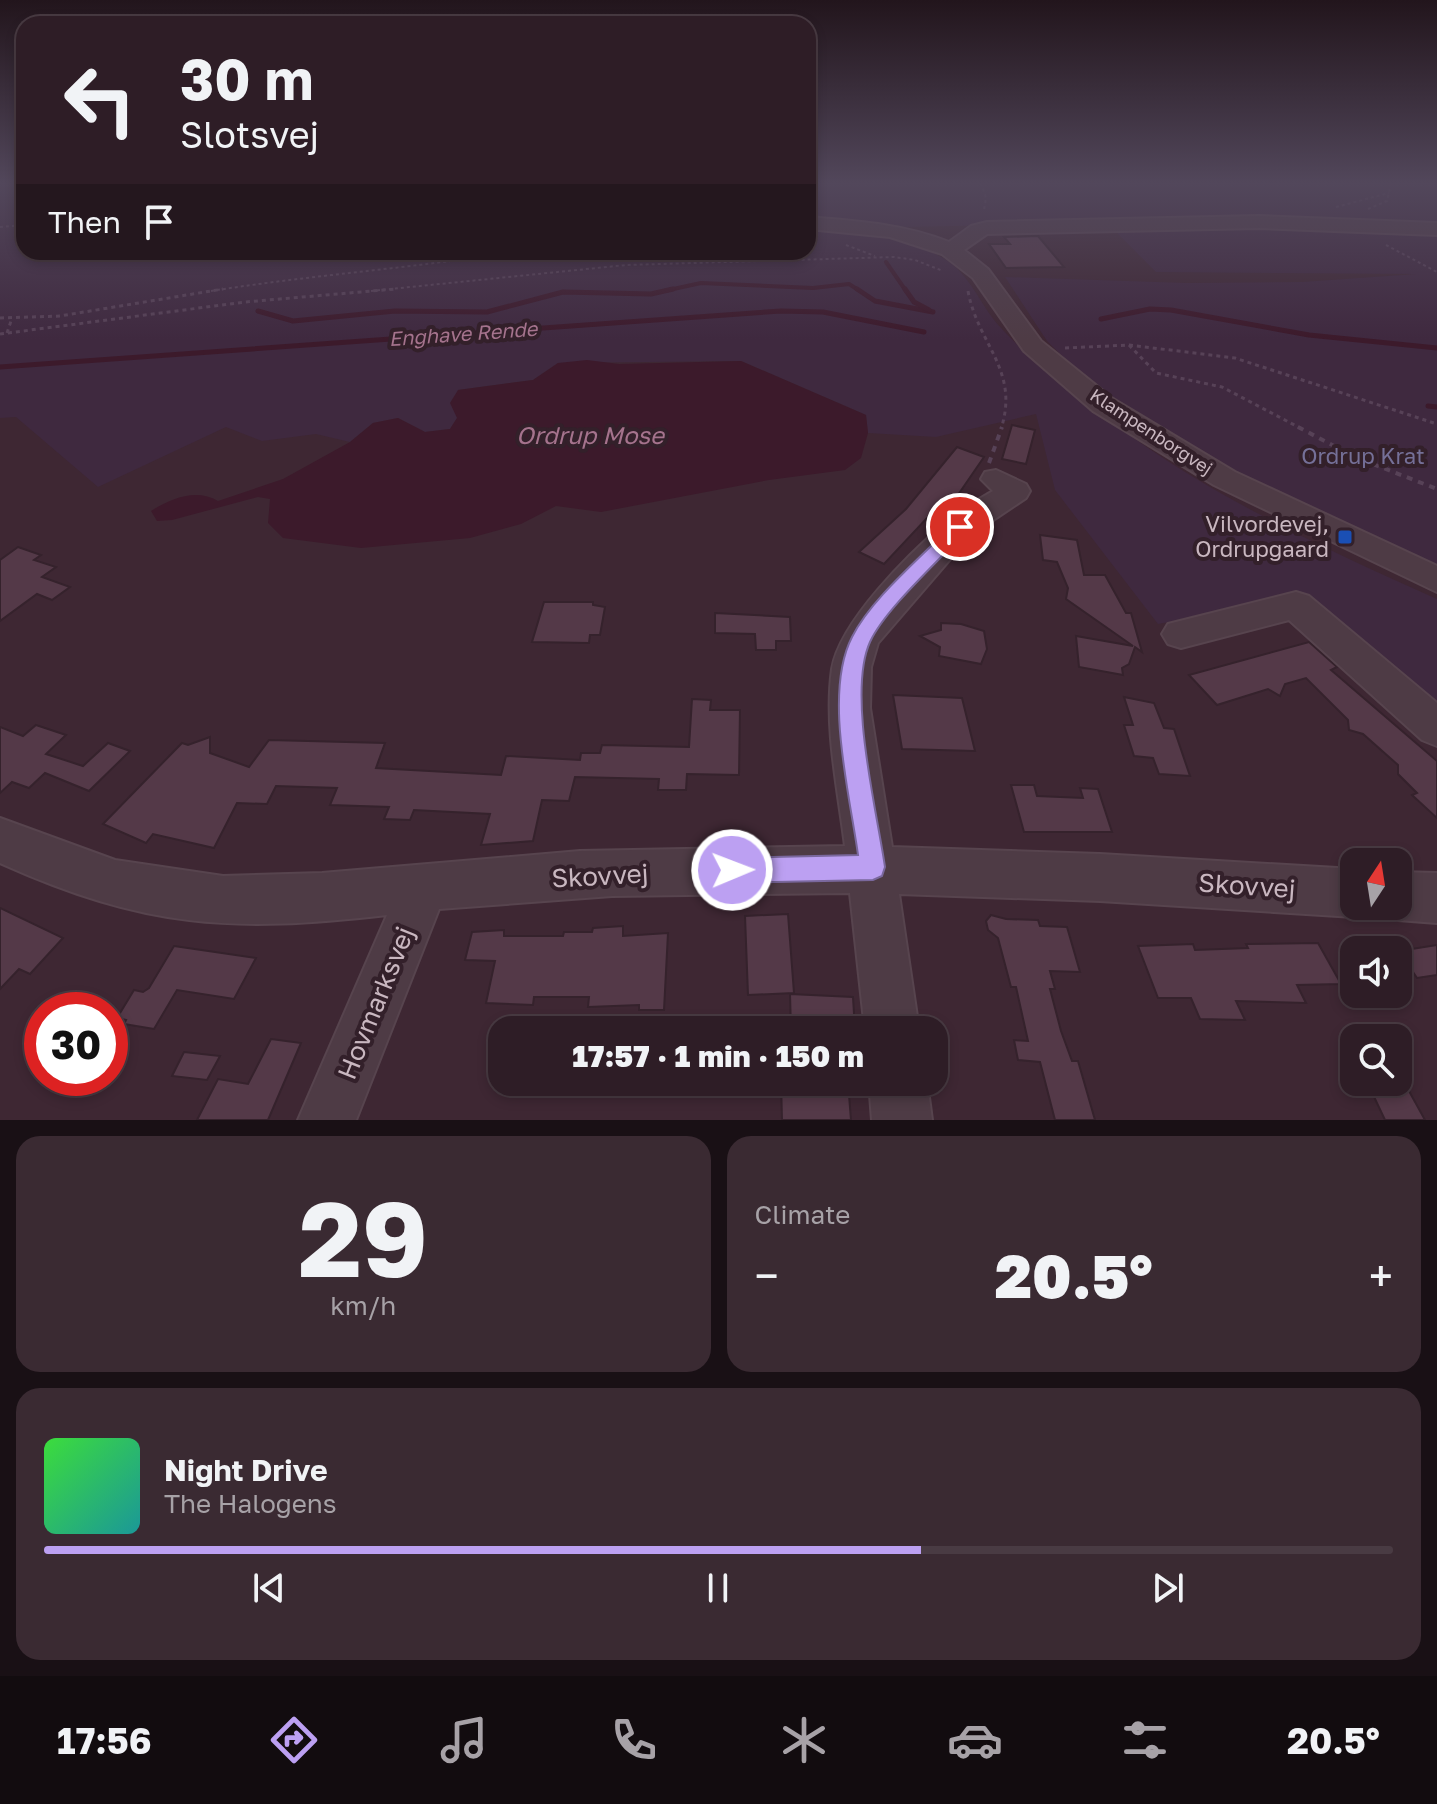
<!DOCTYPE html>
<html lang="en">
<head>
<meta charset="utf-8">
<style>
  body { margin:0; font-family:"Golos Text",sans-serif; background:#3a2a32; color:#f1f3f6; height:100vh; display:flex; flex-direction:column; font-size:30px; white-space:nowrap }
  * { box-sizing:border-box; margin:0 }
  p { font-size:26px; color:#a7a2a7 }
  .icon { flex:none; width:44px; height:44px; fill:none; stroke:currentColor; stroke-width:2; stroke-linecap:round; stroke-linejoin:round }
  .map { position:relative; height:1120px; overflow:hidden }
  .drawer { display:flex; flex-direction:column; gap:16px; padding:16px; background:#191015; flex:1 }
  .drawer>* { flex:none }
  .banner { position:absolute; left:16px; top:16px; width:800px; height:244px; border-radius:24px; box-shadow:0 4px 12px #0003,0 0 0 2px #493b43; background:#2e1d26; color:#f1f3f6; overflow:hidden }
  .needle { width:52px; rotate:12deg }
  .buttons { position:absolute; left:1340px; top:848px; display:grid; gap:16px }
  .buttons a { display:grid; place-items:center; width:72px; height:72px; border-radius:16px; background:#2e1d26; box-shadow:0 4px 12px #0003,0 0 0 2px #493b43; font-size:40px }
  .speed { position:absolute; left:24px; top:992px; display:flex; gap:16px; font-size:40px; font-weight:700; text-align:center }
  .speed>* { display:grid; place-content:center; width:104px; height:104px; border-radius:50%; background:#2e1d26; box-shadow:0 4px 12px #0003,0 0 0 2px #493b43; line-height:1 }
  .speed .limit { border:12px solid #d22; background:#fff; color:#111 }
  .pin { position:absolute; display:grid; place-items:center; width:68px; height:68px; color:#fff; margin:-34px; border:4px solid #fff; border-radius:50%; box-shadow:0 2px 8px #0007 }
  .me { position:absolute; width:88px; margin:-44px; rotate:89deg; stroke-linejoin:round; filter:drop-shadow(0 0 6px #0008) }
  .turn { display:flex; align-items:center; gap:28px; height:168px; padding:0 32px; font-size:36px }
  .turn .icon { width:104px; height:104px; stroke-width:2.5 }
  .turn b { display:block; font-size:56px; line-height:68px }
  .then { display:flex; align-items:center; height:76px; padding:0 32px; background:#0003; gap:16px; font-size:30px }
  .big { font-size:60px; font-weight:800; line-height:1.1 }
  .drawer .widget { flex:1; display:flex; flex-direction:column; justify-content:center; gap:12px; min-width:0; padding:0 28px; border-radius:24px; background:#3a2a32 }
  .drawer .dial { align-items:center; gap:0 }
  .dial b { font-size:104px; line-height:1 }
  .song { display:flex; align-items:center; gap:24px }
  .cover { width:96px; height:96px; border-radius:12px; background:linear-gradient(135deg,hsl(120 70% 55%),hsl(180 70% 35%)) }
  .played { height:8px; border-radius:4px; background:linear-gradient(90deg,#bca0f2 65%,#493b43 65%) }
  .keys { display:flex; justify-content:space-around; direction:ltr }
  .heat { display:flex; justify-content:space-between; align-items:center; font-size:44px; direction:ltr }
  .drawer .tiles { flex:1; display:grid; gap:16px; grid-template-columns:1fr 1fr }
  .widget:last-child { grid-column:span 2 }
  .trip { position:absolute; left:488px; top:1016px; width:460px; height:80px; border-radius:24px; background:#2e1d26; box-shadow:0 4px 12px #0003,0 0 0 2px #493b43; font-weight:800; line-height:80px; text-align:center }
  .menu { display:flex; height:128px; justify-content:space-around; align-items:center; background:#120c0f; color:#a7a2a7 }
  .menu .icon { width:56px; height:56px }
  .menu .selected { color:#bca0f2 }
  .menu b { font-size:36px; color:#f1f3f6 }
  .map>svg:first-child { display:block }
  .green { fill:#3f293f }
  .water { fill:#3c1a2b }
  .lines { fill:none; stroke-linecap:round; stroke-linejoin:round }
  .stream-far1 { stroke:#3c1a2b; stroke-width:4 }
  .stream { stroke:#3c1a2b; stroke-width:5 }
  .building { fill:#543948; stroke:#35222c; stroke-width:2 }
  .minor-casing { stroke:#57444e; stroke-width:4 }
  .path-far2 { stroke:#574257; stroke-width:2; stroke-dasharray:3 3; stroke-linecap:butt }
  .path-far1 { stroke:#574257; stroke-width:3; stroke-dasharray:4 4; stroke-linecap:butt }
  .path { stroke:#574257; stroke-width:4; stroke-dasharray:6 6; stroke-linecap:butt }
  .minor { fill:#4e3b45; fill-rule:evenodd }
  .route { fill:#bca0f2; stroke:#7a689d; stroke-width:2 }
  .transit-dot { fill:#1a4fb4; stroke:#33202a; stroke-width:3 }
  .labels { text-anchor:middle; stroke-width:8; stroke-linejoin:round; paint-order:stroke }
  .far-street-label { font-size:18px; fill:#c9b7c0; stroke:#33202a }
  .far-water-label { font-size:20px; font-style:italic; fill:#a5738d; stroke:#33202a }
  .park-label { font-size:22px; fill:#757098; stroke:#33202a }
  .poi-label { font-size:22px; fill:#c9b7c0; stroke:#33202a; text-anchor:end }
  .water-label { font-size:24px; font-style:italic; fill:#a5738d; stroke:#33202a }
  .near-street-label { font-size:26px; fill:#c9b7c0; stroke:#33202a }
</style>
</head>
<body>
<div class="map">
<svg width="1437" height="1120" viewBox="0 0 1437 1120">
  <rect width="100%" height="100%" fill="#3e2733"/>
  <!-- green -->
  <g class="green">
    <path d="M0,183H24V252H808V228C854,232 903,235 943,258C971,274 980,306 1001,328C1046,376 1121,431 1177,467C1260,519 1348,559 1437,599V722L1296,599L1158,624L1055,490L1036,414L936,437L868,433L866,415L741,361L558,363L533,380L458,390L457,418L450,429L425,432L398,418L373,423L350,442L316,434L262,441L226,427L98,487L16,417L0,418Z"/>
    <path d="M808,183H1437V568L1332,522L1188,449L1094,388L1047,341L1005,277L1187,283L1302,282L1416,274L1156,272L1107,223L906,227L808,215Z"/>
  </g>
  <!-- water -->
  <path class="water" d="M587,360L619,364L741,361L866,415L868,433L861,458L845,470L769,480L601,512L556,506L521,524L470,538L361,548L283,538L268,523L270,499L258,497L172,520L157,521L151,511C171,498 197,488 218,501L283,479L350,442L373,423L398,418L425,432L450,429L457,418L450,403L458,390L533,380L558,363Z"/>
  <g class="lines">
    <!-- stream-far1 -->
    <g class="stream-far1">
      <path d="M886,262L906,291"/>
      <path d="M664,291L701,283L813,288L849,284L860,291"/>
    </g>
    <!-- stream -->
    <g class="stream">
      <path d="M857,289L875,301L933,312"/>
      <path d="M905,289L914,302L929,310"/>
      <path d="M258,311L293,321L395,311L487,312L563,292L651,294L673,289"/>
      <path d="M1101,319L1150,309L1171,310L1309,335L1437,348"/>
      <path d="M0,367L781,311L823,312L924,332"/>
      <path d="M1428,406L1437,407"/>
    </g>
  </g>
  <!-- building -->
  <g class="building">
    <path d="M1038,236L1064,267L1006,268L989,244H1010L1004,237Z"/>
    <path d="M1012,425L1035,430L1026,464L1002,459Z"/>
    <path d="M957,447L984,457L951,505L942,502L884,564L859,552L906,509Z"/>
    <path d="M1040,535L1077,540L1084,575H1105L1126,613H1131L1142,652L1135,647L1129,664L1122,668L1123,675L1079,667L1076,636L1133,646L1066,599L1068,588L1057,562L1043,560Z"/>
    <path d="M18,547L41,555L34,560L56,567L42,577L70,587L52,600L37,594L0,621V560Z"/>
    <path d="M544,602H593V605L605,607L600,635H590L589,643L532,642Z"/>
    <path d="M715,613L790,617L791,641H776V650H756L755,634L715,633Z"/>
    <path d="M941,623L961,624L984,631L987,649L981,664L939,656L940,647L920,636L941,630Z"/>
    <path d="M1309,642L1337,667L1331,670L1437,761V818L1412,795L1417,793L1398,774V765L1363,734L1349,730L1348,720L1306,678L1285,684L1280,696L1268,689L1217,705L1189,675Z"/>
    <path d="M893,695L962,698L975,751L902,749Z"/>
    <path d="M1124,697L1154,703L1164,728L1174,729L1190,776L1159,774L1153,758L1134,756L1124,725H1133Z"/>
    <path d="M692,699L711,700L710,710H740L739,775L687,774L686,790H658L659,779L575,777L569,801L542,800L533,841L481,845L490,814L414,810L410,820L384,819L389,807L330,805L337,788L276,786L267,804L237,803L214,848L153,834L146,843L103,824L182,743L188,745L210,737V753L249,767L269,740L385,743L376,768L501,775L506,756L580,760L581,753H600L602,745L689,747Z"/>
    <path d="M36,725L66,735L46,754L83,766L108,743L130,751L89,791L45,773L29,788L12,782L0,793V727L23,736Z"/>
    <path d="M1011,785H1034L1037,796L1083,798L1080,788L1098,789L1112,832H1024Z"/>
    <path d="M0,908L63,938L30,974L19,969L0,989Z"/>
    <path d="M788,914L794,993L748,995L745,916Z"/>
    <path d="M991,915L1006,919L1038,920L1040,926L1067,927L1080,972L1050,971L1055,989H1050L1061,1031L1072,1061H1078L1095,1120H1055L1040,1062L1018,1060L1014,1040L1028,1041L1016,987H1011L998,938L988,930L986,921Z"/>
    <path d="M623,926V936L668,933L664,1010H639V1005L588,1007L589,997H534L533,1005L486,1003L495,961L465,960L472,932L504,930V936H563L564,932H592L593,928Z"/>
    <path d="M1318,943L1341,984L1297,985L1306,1003L1236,1001L1245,1020L1200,1019L1191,998H1158L1138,946L1193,944L1195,950L1248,948L1246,944Z"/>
    <path d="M1437,945V975L1417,978L1399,951Z"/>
    <path d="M174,946L256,958L234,999L177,990L154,1029L124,1024L126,1020L117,1018L134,990L143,992L149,988Z"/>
    <path d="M790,994L853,997L855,1030H791Z"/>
    <path d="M271,1039L301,1043L268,1120H197L218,1079L248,1084Z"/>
    <path d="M184,1052L220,1056L207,1080L172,1076Z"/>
    <path d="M781,1082H848L851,1120H782Z"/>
    <path d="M1367,1082H1404L1425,1120H1385Z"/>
  </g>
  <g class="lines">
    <defs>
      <g id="minor">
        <path d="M1259,216L1437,223V235L1259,228L987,234L964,250L988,269L1041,341L1113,399L1235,472L1437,566V592L1214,485L1093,411L1024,351L973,278L942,254L890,237L808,229V217C856,221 904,224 949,242L971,226L987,222Z"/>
        <path d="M996,470L1026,484L1030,491L1026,498L971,535L878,643L871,667L870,708L892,847L1100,854L1354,869V906H1373L1371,910L1354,917L1100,901L899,894L919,1030H865L850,893L612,896L439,909L356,1120H298L387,915C231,933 145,928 0,863V818L115,860L223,876L322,873L580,851L845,846C838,789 824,727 832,669C840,621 910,553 947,521C960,509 978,500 993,491L981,479L985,472Z"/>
        <path d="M1296,592L1309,596L1437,703V746L1422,740L1289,620L1181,648L1168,644L1162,634L1168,624Z"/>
        <path d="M1398,872L1437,873V923L1398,920L1381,913L1378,906H1398Z"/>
        <path d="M869,1082H927L932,1120H872Z"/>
      </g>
    </defs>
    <!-- minor casing -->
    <use href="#minor" class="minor-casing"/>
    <!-- path-far2 -->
    <g class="path-far2">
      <path d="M981,183L986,198L984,210"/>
      <path d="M1336,207L1389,193"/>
      <path d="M1368,209L1387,201L1391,183"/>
      <path d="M0,227L24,225"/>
      <path d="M846,245L875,256"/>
      <path d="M1386,245L1437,272"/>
      <path d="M211,291C312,275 413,268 514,252"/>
      <path d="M371,291L626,265L894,257L915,260L943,271"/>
    </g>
    <!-- path-far1 -->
    <g class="path-far1">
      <path d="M968,291C978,345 1020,370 1001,429"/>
      <path d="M0,318L60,316L223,289"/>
      <path d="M7,333L12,318"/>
      <path d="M0,334L245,302L395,289"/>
      <path d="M1129,345L1156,373L1222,387L1302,429"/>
      <path d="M1065,348L1129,345L1235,358L1437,424"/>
    </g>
    <!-- path -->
    <g class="path">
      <path d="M1298,427L1355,457L1437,489"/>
      <path d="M989,463L1002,427"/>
    </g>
    <!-- minor -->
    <use href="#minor" class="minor"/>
  </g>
  <!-- sky -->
  <linearGradient id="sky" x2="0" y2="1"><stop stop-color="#22151c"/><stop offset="0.54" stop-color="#52475b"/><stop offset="1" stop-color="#52475b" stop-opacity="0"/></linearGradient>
  <rect width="1437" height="339" fill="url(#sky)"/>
  <!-- route -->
  <path class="route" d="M960,521L966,523V531C940,560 885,609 870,642C847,693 877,811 885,867L882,876L873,880L732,883L723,879L720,870L723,862L732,858L858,855C850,795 823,693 852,637C872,597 923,556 954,523Z"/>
  <!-- markers -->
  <rect class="transit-dot" x="1337" y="529" width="16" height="16" rx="4"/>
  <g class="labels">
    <!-- far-street labels -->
    <g class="far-street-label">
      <text transform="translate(1151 432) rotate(33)" y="6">Klampenborgvej</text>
    </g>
    <!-- far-water labels -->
    <g class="far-water-label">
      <text transform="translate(463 334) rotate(-4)" y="7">Enghave Rende</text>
    </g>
    <!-- park labels -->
    <g class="park-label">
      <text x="1363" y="464">Ordrup Krat</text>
    </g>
    <!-- poi labels -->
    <g class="poi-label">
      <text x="1329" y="532">Vilvordevej,<tspan x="1329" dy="25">Ordrupgaard</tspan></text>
    </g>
    <!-- water labels -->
    <g class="water-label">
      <text x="590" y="444">Ordrup Mose</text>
    </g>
    <!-- near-street labels -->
    <g class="near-street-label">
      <text transform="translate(600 876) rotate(-3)" y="9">Skovvej</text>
      <text transform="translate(1247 886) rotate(4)" y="9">Skovvej</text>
      <text transform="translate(376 1003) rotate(-68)" y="9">Hovmarksvej</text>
    </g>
  </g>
</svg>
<div class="buttons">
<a><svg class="needle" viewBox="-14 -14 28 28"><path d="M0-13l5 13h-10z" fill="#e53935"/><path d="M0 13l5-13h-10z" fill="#a7a2a7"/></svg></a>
<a><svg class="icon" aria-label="sound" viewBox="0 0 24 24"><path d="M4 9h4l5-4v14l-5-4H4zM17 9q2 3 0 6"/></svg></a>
<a><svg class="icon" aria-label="search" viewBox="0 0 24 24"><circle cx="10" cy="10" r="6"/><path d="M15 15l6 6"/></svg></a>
</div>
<div class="speed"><div class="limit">30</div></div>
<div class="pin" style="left:960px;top:527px;background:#d93025"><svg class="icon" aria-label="arrive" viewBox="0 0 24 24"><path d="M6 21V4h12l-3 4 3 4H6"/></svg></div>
<svg class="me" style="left:732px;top:870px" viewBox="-20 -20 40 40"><circle r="17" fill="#bca0f2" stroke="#fff" stroke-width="3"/><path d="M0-11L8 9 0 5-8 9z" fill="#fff"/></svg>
<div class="trip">17:57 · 1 min · 150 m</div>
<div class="banner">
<div class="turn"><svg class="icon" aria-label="left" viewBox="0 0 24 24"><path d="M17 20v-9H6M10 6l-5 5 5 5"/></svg><div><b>30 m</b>Slotsvej</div></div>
<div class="then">Then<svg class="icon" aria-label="arrive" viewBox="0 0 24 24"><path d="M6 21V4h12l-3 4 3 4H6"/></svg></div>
</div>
</div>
<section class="drawer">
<div class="tiles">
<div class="widget dial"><b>29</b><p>km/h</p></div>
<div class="widget"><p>Climate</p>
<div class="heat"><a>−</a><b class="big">20.5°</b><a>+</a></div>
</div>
<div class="widget">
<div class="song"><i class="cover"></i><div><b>Night Drive</b><p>The Halogens</p></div></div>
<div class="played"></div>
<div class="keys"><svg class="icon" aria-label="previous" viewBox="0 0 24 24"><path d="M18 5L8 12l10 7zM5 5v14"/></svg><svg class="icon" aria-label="pause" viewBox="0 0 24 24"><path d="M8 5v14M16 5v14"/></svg><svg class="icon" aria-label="next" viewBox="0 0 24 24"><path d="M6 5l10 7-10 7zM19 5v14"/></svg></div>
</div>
</div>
</section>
<nav class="menu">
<b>17:56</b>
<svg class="icon selected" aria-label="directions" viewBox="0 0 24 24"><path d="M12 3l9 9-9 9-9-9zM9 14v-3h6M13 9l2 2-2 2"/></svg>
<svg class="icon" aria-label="music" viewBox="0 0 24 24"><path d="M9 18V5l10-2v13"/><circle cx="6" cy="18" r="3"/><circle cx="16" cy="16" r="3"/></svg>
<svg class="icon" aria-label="phone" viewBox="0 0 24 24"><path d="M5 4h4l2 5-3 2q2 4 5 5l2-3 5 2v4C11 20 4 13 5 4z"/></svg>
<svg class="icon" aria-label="climate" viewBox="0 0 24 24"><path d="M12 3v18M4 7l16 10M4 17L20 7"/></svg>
<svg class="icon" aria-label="car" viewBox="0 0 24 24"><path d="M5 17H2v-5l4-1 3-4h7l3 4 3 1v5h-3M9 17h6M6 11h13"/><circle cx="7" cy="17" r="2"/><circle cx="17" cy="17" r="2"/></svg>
<svg class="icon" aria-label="filters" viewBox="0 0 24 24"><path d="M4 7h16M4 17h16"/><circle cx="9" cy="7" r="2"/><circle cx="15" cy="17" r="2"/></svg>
<b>20.5°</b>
</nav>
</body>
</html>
